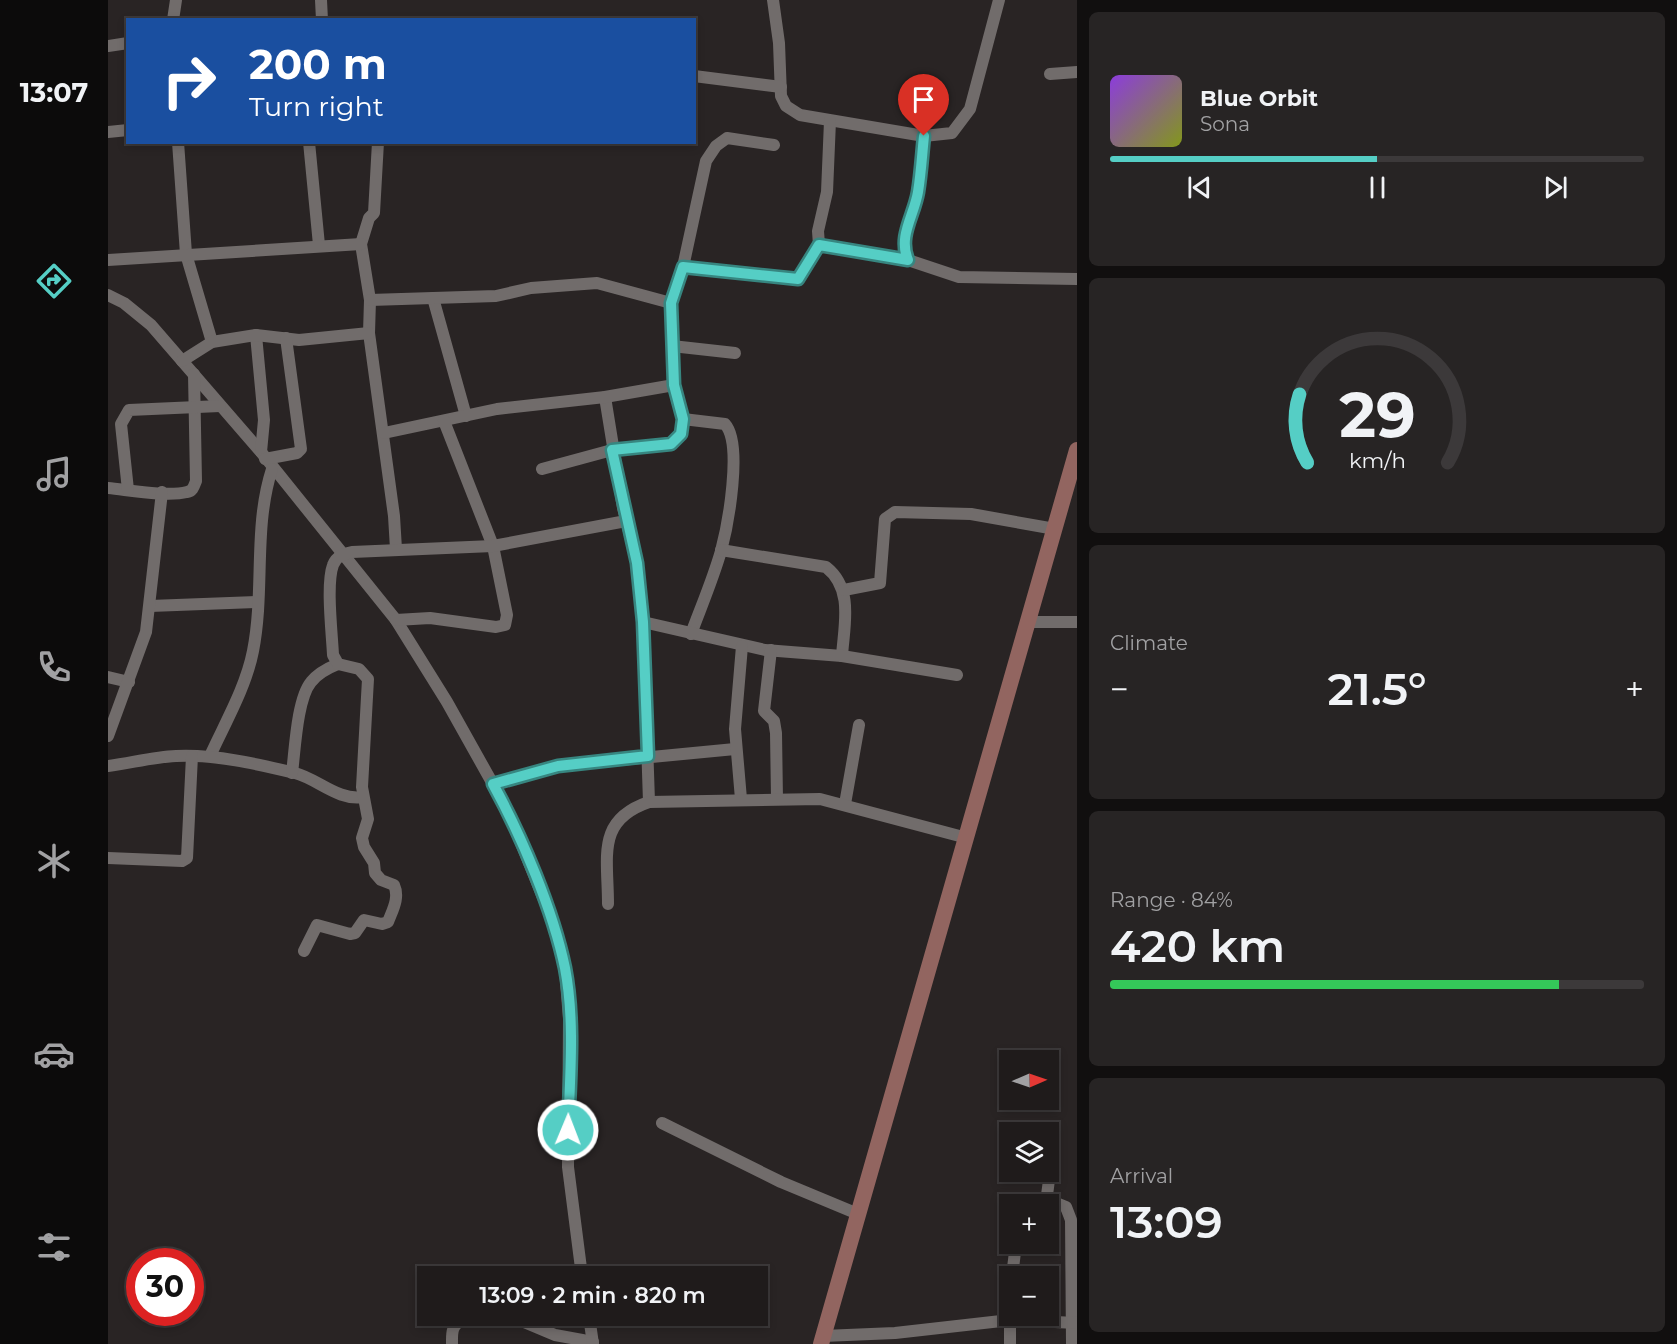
<!DOCTYPE html>
<html lang="en">
<head>
<meta charset="utf-8">
<style>
  body { margin:0; font-family:Montserrat,sans-serif; background:#272424; color:#f1f3f6; height:100vh; display:flex; flex-direction:column; font-size:22px; white-space:nowrap }
  * { box-sizing:border-box; margin:0 }
  p { font-size:20px; color:#a1a1a3 }
  .icon { flex:none; width:33px; height:33px; fill:none; stroke:currentColor; stroke-width:2; stroke-linecap:round; stroke-linejoin:round }
  .map { position:relative; flex:1; overflow:hidden }
  .details { display:flex; flex-direction:column; gap:12px; padding:12px; background:#110f0f; width:600px }
  .details>* { flex:none }
  .hud { position:absolute; left:18px; top:18px; width:570px; height:126px; border-radius:0px; box-shadow:0 3px 9px #0003,0 0 0 2px #3c393a; background:#1a4fa0; color:#fff; overflow:hidden }
  .needle { width:39px; rotate:88deg }
  .fabs { position:absolute; left:891px; top:1050px; display:grid; gap:12px }
  .fabs a { display:grid; place-items:center; width:60px; height:60px; border-radius:0px; background:#1f1b1b; box-shadow:0 3px 9px #0003,0 0 0 2px #3c393a; font-size:30px }
  .speed { position:absolute; left:18px; top:1248px; display:flex; gap:12px; font-size:30px; font-weight:700; text-align:center }
  .speed>* { display:grid; place-content:center; width:78px; height:78px; border-radius:50%; background:#1f1b1b; box-shadow:0 3px 9px #0003,0 0 0 2px #3c393a; line-height:1 }
  .speed .limit { border:9px solid #d22; background:#fff; color:#111 }
  .pin { position:absolute; display:grid; place-items:center; width:51px; height:51px; color:#fff; margin:-62px -26px; border-radius:50% 50% 50% 0; rotate:-45deg; box-shadow:0 0 6px #0007 }
  .pin .icon { rotate:45deg }
  .me { position:absolute; width:66px; margin:-33px; rotate:1deg; stroke-linejoin:round; filter:drop-shadow(0 0 4px #0008) }
  .turn { display:flex; align-items:center; gap:21px; height:126px; padding:0 24px; font-size:27px }
  .turn .icon { width:78px; height:78px; stroke-width:2.5 }
  .turn b { display:block; font-size:42px; line-height:51px }
  .big { font-size:45px; font-weight:600; line-height:1.1 }
  .details .widget { flex:1; display:flex; flex-direction:column; justify-content:center; gap:9px; min-width:0; padding:0 21px; border-radius:9px; background:#272424 }
  .details .dial { align-items:center; gap:0 }
  .dial svg { height:156px; overflow:visible; fill:none; stroke:#3c393a; stroke-width:7; stroke-linecap:round; text-anchor:middle }
  .dial text { fill:#f1f3f6; stroke:none }
  .song { display:flex; align-items:center; gap:18px }
  .cover { width:72px; height:72px; border-radius:9px; background:linear-gradient(135deg,hsl(270 70% 55%),hsl(70 70% 35%)) }
  .played { height:6px; border-radius:3px; background:linear-gradient(90deg,#55cec5 50%,#3c393a 50%) }
  .keys { display:flex; justify-content:space-around; direction:ltr }
  .heat { display:flex; justify-content:space-between; align-items:center; font-size:33px; direction:ltr }
  .charge { height:9px; border-radius:4px; background:linear-gradient(90deg,#34c759 84%,#3c393a 0) }
  .trip { position:absolute; left:309px; top:1266px; width:351px; height:60px; border-radius:0px; background:#1f1b1b; box-shadow:0 3px 9px #0003,0 0 0 2px #3c393a; font-weight:600; line-height:60px; text-align:center }
  main { display:flex; flex:1; min-height:0 }
  .tabs { display:flex; flex-direction:column; width:108px; justify-content:space-around; align-items:center; background:#0c0b0b; color:#a1a1a3 }
  .tabs .icon { width:42px; height:42px }
  .tabs .selected { color:#55cec5 }
  .tabs b { font-size:27px; color:#f1f3f6 }
  .map>svg:first-child { display:block }
  .lines { fill:none; stroke-linecap:round; stroke-linejoin:round }
  .minor { stroke:#716c6b; stroke-width:12 }
  .secondary { stroke:#926560; stroke-width:16 }
  .route-casing { stroke:#378680; stroke-width:15 }
  .route { stroke:#55cec5; stroke-width:10 }
</style>
</head>
<body>
<main>
<nav class="tabs">
<b>13:07</b>
<svg class="icon selected" aria-label="directions" viewBox="0 0 24 24"><path d="M12 3l9 9-9 9-9-9zM9 14v-3h6M13 9l2 2-2 2"/></svg>
<svg class="icon" aria-label="music" viewBox="0 0 24 24"><path d="M9 18V5l10-2v13"/><circle cx="6" cy="18" r="3"/><circle cx="16" cy="16" r="3"/></svg>
<svg class="icon" aria-label="phone" viewBox="0 0 24 24"><path d="M5 4h4l2 5-3 2q2 4 5 5l2-3 5 2v4C11 20 4 13 5 4z"/></svg>
<svg class="icon" aria-label="climate" viewBox="0 0 24 24"><path d="M12 3v18M4 7l16 10M4 17L20 7"/></svg>
<svg class="icon" aria-label="car" viewBox="0 0 24 24"><path d="M5 17H2v-5l4-1 3-4h7l3 4 3 1v5h-3M9 17h6M6 11h13"/><circle cx="7" cy="17" r="2"/><circle cx="17" cy="17" r="2"/></svg>
<svg class="icon" aria-label="filters" viewBox="0 0 24 24"><path d="M4 7h16M4 17h16"/><circle cx="9" cy="7" r="2"/><circle cx="15" cy="17" r="2"/></svg>
</nav>
<div class="map">
<svg width="969" height="1344" viewBox="0 0 969 1344">
  <rect width="100%" height="100%" fill="#292424"/>
  <g class="lines">
    <!-- minor -->
    <g class="minor">
      <path d="M213,0L214,20"/>
      <path d="M665,0L671,43L673,96L678,106L692,115L816,136C814,155 813,174 810,192C806,215 789,236 800,260L851,277L969,279"/>
      <path d="M65,20L68,0"/>
      <path d="M0,46L20,43"/>
      <path d="M942,74L969,72"/>
      <path d="M586,76L673,87"/>
      <path d="M0,132L20,130"/>
      <path d="M816,136L844,133L862,109L891,0"/>
      <path d="M70,142L78,254L104,342"/>
      <path d="M201,142L211,245"/>
      <path d="M270,142L266,213L261,218L253,244L262,300L261,333L286,516L288,549"/>
      <path d="M711,245L800,260"/>
      <path d="M0,260L253,244"/>
      <path d="M575,267L690,279L711,245L710,231L719,192L722,121"/>
      <path d="M0,295L16,303L43,325L153,452L288,620L339,702L400,811L445,922L457,970L461,1019L460,1167L474,1276"/>
      <path d="M325,298L358,416"/>
      <path d="M262,300L388,296L423,288L489,283L563,303"/>
      <path d="M148,335L156,420L153,452"/>
      <path d="M564,346L627,353"/>
      <path d="M74,361L104,342L148,335L191,340L261,333"/>
      <path d="M497,397L515,508L529,563L535,622L541,802"/>
      <path d="M575,419L617,424C635,444 620,525 613,551C605,579 593,607 583,634"/>
      <path d="M276,433L389,409L497,397L566,385"/>
      <path d="M157,459L189,453L193,449L178,338"/>
      <path d="M434,469L504,450L563,444L573,434L575,419L566,385L563,303L575,267L598,161L608,146L619,138L666,145"/>
      <path d="M0,488C21,490 59,497 79,492C85,491 86,486 88,481L86,374"/>
      <path d="M20,490L13,424L21,410L112,406"/>
      <path d="M613,550L718,567C746,589 736,625 734,656"/>
      <path d="M736,590L772,583L777,519L787,512L863,514L947,529"/>
      <path d="M42,606L150,602"/>
      <path d="M288,620L322,618L388,627L397,625L399,615L385,546L336,421"/>
      <path d="M535,622L657,650L734,656L849,675"/>
      <path d="M920,622H969"/>
      <path d="M663,650L656,711L666,721L668,733L669,799"/>
      <path d="M0,677L21,682"/>
      <path d="M0,736L38,632L54,492"/>
      <path d="M102,756C117,723 138,687 145,651C157,590 145,528 164,469"/>
      <path d="M0,766C23,763 46,757 68,756C107,754 149,764 187,773C210,779 230,801 255,797"/>
      <path d="M184,773C187,750 189,699 203,682C210,673 220,668 230,664"/>
      <path d="M385,784L450,766L627,749"/>
      <path d="M633,799L627,729L634,646"/>
      <path d="M737,804L751,725"/>
      <path d="M0,858L74,861L79,858L84,756"/>
      <path d="M500,904C500,856 488,820 541,802L712,799L859,838"/>
      <path d="M196,951L209,925L242,934L247,933L256,920L274,924L280,922C284,911 292,898 286,885L273,880L267,873L266,863L256,847L254,838L260,819L254,787L260,679L251,669L230,664L225,655C224,633 218,584 225,565C228,556 236,554 244,552L385,546L518,521"/>
      <path d="M554,1123L673,1182L750,1214"/>
      <path d="M936,1198L958,1207L963,1220L964,1344"/>
      <path d="M929,1204L939,1195L945,1150"/>
      <path d="M904,1276L908,1244"/>
      <path d="M402,1316L447,1335L485,1342"/>
      <path d="M481,1316L485,1344"/>
      <path d="M715,1336L787,1333L902,1320L969,1323"/>
      <path d="M344,1344C344,1333 343,1326 354,1320L401,1316"/>
      <path d="M902,1344V1316"/>
    </g>
    <!-- secondary -->
    <path class="secondary" d="M713,1344L969,450"/>
  </g>
  <g class="lines">
    <defs>
      <path id="route" d="M460,1130C462,1077 467,1020 457,968C445,910 414,837 385,784L450,766L540,756L535,622L529,563L504,450L563,444L573,434L575,419L566,385L563,303L575,267L690,279L711,245L800,260C790,236 806,216 810,192C813,174 814,155 816,136"/>
    </defs>
    <!-- route casing -->
    <use href="#route" class="route-casing"/>
    <!-- route -->
    <use href="#route" class="route"/>
  </g>
</svg>
<div class="fabs">
<a><svg class="needle" viewBox="-14 -14 28 28"><path d="M0-13l5 13h-10z" fill="#e53935"/><path d="M0 13l5-13h-10z" fill="#a1a1a3"/></svg></a>
<a><svg class="icon" aria-label="layers" viewBox="0 0 24 24"><path d="M12 4l9 5-9 5-9-5zM3 14l9 5 9-5"/></svg></a>
<a>+</a>
<a>−</a>
</div>
<div class="speed"><div class="limit">30</div></div>
<div class="pin" style="left:816px;top:136px;background:#d93025"><svg class="icon" aria-label="arrive" viewBox="0 0 24 24"><path d="M6 21V4h12l-3 4 3 4H6"/></svg></div>
<svg class="me" style="left:460px;top:1130px" viewBox="-20 -20 40 40"><circle r="17" fill="#55cec5" stroke="#fff" stroke-width="3"/><path d="M0-11L8 9 0 5-8 9z" fill="#fff"/></svg>
<div class="trip">13:09 · 2 min · 820 m</div>
<div class="hud">
<div class="turn"><svg class="icon" aria-label="right" viewBox="0 0 24 24"><path d="M7 20v-9h11M14 6l5 5-5 5"/></svg><div><b>200 m</b>Turn right</div></div>
</div>
</div>
<section class="details">
<div class="widget">
<div class="song"><i class="cover"></i><div><b>Blue Orbit</b><p>Sona</p></div></div>
<div class="played"></div>
<div class="keys"><svg class="icon" aria-label="previous" viewBox="0 0 24 24"><path d="M18 5L8 12l10 7zM5 5v14"/></svg><svg class="icon" aria-label="pause" viewBox="0 0 24 24"><path d="M8 5v14M16 5v14"/></svg><svg class="icon" aria-label="next" viewBox="0 0 24 24"><path d="M6 5l10 7-10 7zM19 5v14"/></svg></div>
</div>
<div class="widget dial"><svg viewBox="0 0 100 80">
<path d="M14 69A42 42 0 1 1 86 69"/>
<path d="M14 69A42 42 0 0 1 10 34" stroke="#55cec5"/>
<text x="50" y="56" font-size="32" font-weight="700">29</text>
<text x="50" y="72" font-size="11">km/h</text>
</svg></div>
<div class="widget"><p>Climate</p>
<div class="heat"><a>−</a><b class="big">21.5°</b><a>+</a></div>
</div>
<div class="widget"><p>Range · 84%</p><b class="big">420 km</b><div class="charge"></div></div>
<div class="widget"><p>Arrival</p><b class="big">13:09</b></div>
</section>
</main>
</body>
</html>
